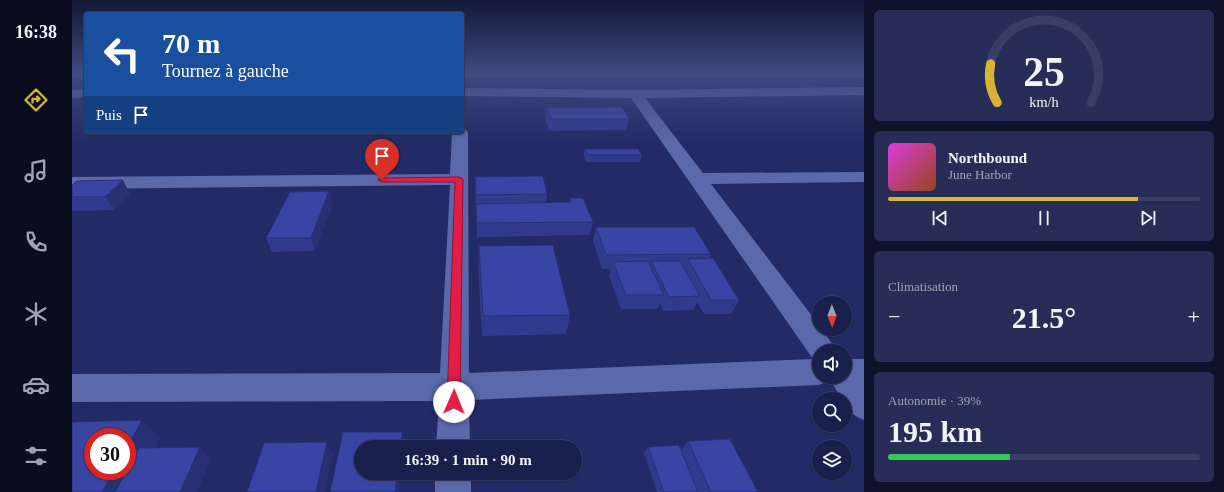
<!DOCTYPE html>
<html lang="fr">
<head>
<meta charset="utf-8">
<style>
  body { margin:0; font-family:Georgia,serif; background:#272d56; color:#f1f3f6; height:100vh; display:flex; flex-direction:column; font-size:15px; white-space:nowrap }
  * { box-sizing:border-box; margin:0 }
  p { font-size:13px; color:#9fa3b5 }
  .icon { flex:none; width:22px; height:22px; fill:none; stroke:currentColor; stroke-width:2; stroke-linecap:round; stroke-linejoin:round }
  .map { position:relative; flex:1; overflow:hidden }
  .details { display:flex; flex-direction:column; gap:10px; padding:10px; background:#0e122a; width:360px }
  .details>* { flex:none }
  .guide { position:absolute; left:12px; top:12px; width:380px; height:122px; border-radius:4px; box-shadow:0 1px 3px #0004,0 0 0 1px #383e64; background:#1a4fa0; color:#fff; overflow:hidden }
  .needle { width:26px; rotate:179deg }
  .tools { position:absolute; left:740px; top:296px; display:grid; gap:8px }
  .tools a { display:grid; place-items:center; width:40px; height:40px; border-radius:50%; background:#1a204c; box-shadow:0 1px 3px #0004,0 0 0 1px #383e64; font-size:20px }
  .speed { position:absolute; left:12px; top:428px; display:flex; gap:8px; font-size:20px; font-weight:700; text-align:center }
  .speed>* { display:grid; place-content:center; width:52px; height:52px; border-radius:50%; background:#1a204c; box-shadow:0 1px 3px #0004,0 0 0 1px #383e64; line-height:1 }
  .speed .limit { border:6px solid #d22; background:#fff; color:#111 }
  .pin { position:absolute; display:grid; place-items:center; width:34px; height:34px; color:#fff; margin:-41px -17px; border-radius:50% 50% 50% 0; rotate:-45deg; box-shadow:0 0 4px #0007 }
  .pin .icon { rotate:45deg }
  .me { position:absolute; width:44px; margin:-22px; rotate:1deg; stroke-linejoin:round; filter:drop-shadow(0 0 3px #0008) }
  .turn { display:flex; align-items:center; gap:14px; height:84px; padding:0 12px; font-size:18px }
  .turn .icon { width:52px; height:52px; stroke-width:2.5 }
  .turn b { display:block; font-size:28px; line-height:34px }
  .then { display:flex; align-items:center; height:38px; padding:0 12px; background:#0003; gap:8px; font-size:15px }
  .big { font-size:30px; font-weight:800; line-height:1.1 }
  .details .widget { flex:1; display:flex; flex-direction:column; justify-content:center; gap:6px; min-width:0; padding:0 14px; border-radius:6px; background:#272d56 }
  .details .dial { align-items:center; gap:0 }
  .dial svg { height:104px; overflow:visible; fill:none; stroke:#383e64; stroke-width:7; stroke-linecap:round; text-anchor:middle }
  .dial text { fill:#f1f3f6; stroke:none }
  .song { display:flex; align-items:center; gap:12px }
  .cover { width:48px; height:48px; border-radius:6px; background:linear-gradient(135deg,hsl(300 70% 55%),hsl(20 70% 35%)) }
  .played { height:4px; border-radius:2px; background:linear-gradient(90deg,#d7b434 80%,#383e64 80%) }
  .keys { display:flex; justify-content:space-around; direction:ltr }
  .heat { display:flex; justify-content:space-between; align-items:center; font-size:22px; direction:ltr }
  .charge { height:6px; border-radius:3px; background:linear-gradient(90deg,#34c759 39%,#383e64 0) }
  .trip { position:absolute; left:282px; top:440px; width:228px; height:40px; border-radius:20px; background:#1a204c; box-shadow:0 1px 3px #0004,0 0 0 1px #383e64; font-weight:800; line-height:40px; text-align:center }
  main { display:flex; flex:1; min-height:0 }
  .tabs { display:flex; flex-direction:column; width:72px; justify-content:space-around; align-items:center; background:#0a0d1e; color:#9fa3b5 }
  .tabs .icon { width:28px; height:28px }
  .tabs .on { color:#d7b434 }
  .tabs b { font-size:18px; color:#f1f3f6 }
  .map>svg:first-child { display:block }
  .lines { fill:none; stroke-linecap:round; stroke-linejoin:round }
  .street { fill:#5a69a9; fill-rule:evenodd }
  .secondary { fill:#5a69a9; fill-rule:evenodd }
  .wall { fill:#313b8e }
  .shaded-wall { fill:#283074 }
  .building { fill:#3945a5; stroke:#283074 }
  .route { fill:#e11d48; stroke:#92132f }
</style>
</head>
<body>
<main>
<nav class="tabs">
<b>16:38</b>
<svg class="icon on" aria-label="directions" viewBox="0 0 24 24"><path d="M12 3l9 9-9 9-9-9zM9 14v-3h6M13 9l2 2-2 2"/></svg>
<svg class="icon" aria-label="music" viewBox="0 0 24 24"><path d="M9 18V5l10-2v13"/><circle cx="6" cy="18" r="3"/><circle cx="16" cy="16" r="3"/></svg>
<svg class="icon" aria-label="phone" viewBox="0 0 24 24"><path d="M5 4h4l2 5-3 2q2 4 5 5l2-3 5 2v4C11 20 4 13 5 4z"/></svg>
<svg class="icon" aria-label="climate" viewBox="0 0 24 24"><path d="M12 3v18M4 7l16 10M4 17L20 7"/></svg>
<svg class="icon" aria-label="car" viewBox="0 0 24 24"><path d="M5 17H2v-5l4-1 3-4h7l3 4 3 1v5h-3M9 17h6M6 11h13"/><circle cx="7" cy="17" r="2"/><circle cx="17" cy="17" r="2"/></svg>
<svg class="icon" aria-label="filters" viewBox="0 0 24 24"><path d="M4 7h16M4 17h16"/><circle cx="9" cy="7" r="2"/><circle cx="15" cy="17" r="2"/></svg>
</nav>
<div class="map">
<svg width="792" height="492" viewBox="0 0 792 492">
  <rect width="100%" height="100%" fill="#232b66"/>
  <g class="lines">
    <!-- street -->
    <g class="street">
      <path d="M792,87V95L573,98L631,173L792,172V182L639,184L747,325V329H750L765,351H747V377H773V359H792V420C782,416 773,410 773,399H770L758,380L747,385L397,400L398,447H364L367,401L0,402V374L368,373L378,185L0,189V177L378,174L380,132H390V128L393,129L396,132L397,373L741,359L559,98L390,96V88L563,90Z"/>
      <path d="M14,89V97L0,98V90Z"/>
      <rect x="363" y="473" width="36" height="19"/>
    </g>
    <!-- secondary -->
    <g class="secondary">
      <rect x="0" y="73" width="14" height="5"/>
      <rect x="390" y="73" width="402" height="4"/>
    </g>
  </g>
  <!-- wall -->
  <g class="wall">
    <path d="M475,108L557,119L554,130L477,131L473,119Z"/>
    <path d="M513,149L570,155L568,162H514L512,155Z"/>
    <path d="M403,177L475,194L474,203L497,202L498,198L521,222L517,235L405,237L404,217Z"/>
    <path d="M0,185L58,194L42,210L0,211Z"/>
    <path d="M260,205L243,251L200,252L194,238Z"/>
    <path d="M524,227L639,254L637,258L667,300L659,314H632L625,302L621,310L591,311L588,304L585,309H549L537,276L539,269H530L521,241Z"/>
    <path d="M407,246L498,315L494,334L410,336L406,266Z"/>
    <path d="M616,441L686,492H585L572,453L576,447L609,451Z"/>
  </g>
  <!-- shaded-wall -->
  <g class="shaded-wall">
    <path d="M51,180L58,194L42,210L33,197Z"/>
    <path d="M257,191L260,205L243,251L239,238Z"/>
    <path d="M70,420L88,438L60,492H30L42,471H55V448Z"/>
    <path d="M330,432L333,445L332,447H328Z"/>
    <path d="M255,442L261,455L253,492H244Z"/>
    <path d="M128,447L139,460L125,492H108Z"/>
    <path d="M325,473H330L327,492H323Z"/>
  </g>
  <!-- building -->
  <g class="building">
    <path d="M550,107L557,119H479L475,108Z"/>
    <path d="M513,149H566L570,155H516Z"/>
    <path d="M471,176L475,194L404,195L403,177Z"/>
    <path d="M51,180L33,197H0V185L5,181Z"/>
    <path d="M257,191L239,238H194L218,192Z"/>
    <path d="M498,198H511L521,222L405,223L404,204L499,202Z"/>
    <path d="M524,227H622L639,254L534,255Z"/>
    <path d="M481,245L498,315L411,316L407,246Z"/>
    <path d="M641,258L667,300H639L616,259Z"/>
    <path d="M576,261L592,295H554L541,262Z"/>
    <path d="M579,261H608L628,296L597,297Z"/>
    <path d="M70,420L55,448V437H21V471H42L30,492H0V422Z"/>
    <path d="M271,432H330L328,447H289V473H325L323,492H258Z"/>
    <path d="M658,439L686,492H639L616,441Z"/>
    <path d="M255,442L244,492H175L192,443Z"/>
    <path d="M607,445L626,492H592L576,447Z"/>
    <path d="M128,447L108,492H43L67,448Z"/>
  </g>
  <!-- sky -->
  <linearGradient id="sky" x2="0" y2="1"><stop stop-color="#131838"/><stop offset="0.51" stop-color="#3f4a7f"/><stop offset="1" stop-color="#3f4a7f" stop-opacity="0"/></linearGradient>
  <rect width="792" height="142" fill="url(#sky)"/>
  <!-- route -->
  <path class="route" d="M387,177L391,179L388,402L386,406L382,408L377,406L375,402L383,182H310L306,180L310,178Z"/>
</svg>
<div class="tools">
<a><svg class="needle" viewBox="-14 -14 28 28"><path d="M0-13l5 13h-10z" fill="#e53935"/><path d="M0 13l5-13h-10z" fill="#9fa3b5"/></svg></a>
<a><svg class="icon" aria-label="sound" viewBox="0 0 24 24"><path d="M4 9h4l5-4v14l-5-4H4zM17 9q2 3 0 6"/></svg></a>
<a><svg class="icon" aria-label="search" viewBox="0 0 24 24"><circle cx="10" cy="10" r="6"/><path d="M15 15l6 6"/></svg></a>
<a><svg class="icon" aria-label="layers" viewBox="0 0 24 24"><path d="M12 4l9 5-9 5-9-5zM3 14l9 5 9-5"/></svg></a>
</div>
<div class="speed"><div class="limit">30</div></div>
<div class="pin" style="left:310px;top:180px;background:#d93025"><svg class="icon" aria-label="arrive" viewBox="0 0 24 24"><path d="M6 21V4h12l-3 4 3 4H6"/></svg></div>
<svg class="me" style="left:382px;top:402px" viewBox="-20 -20 40 40"><circle r="19" fill="#fff"/><path d="M0-13L10 11 0 6-10 11z" fill="#e11d48"/></svg>
<div class="trip">16:39 · 1 min · 90 m</div>
<div class="guide">
<div class="turn"><svg class="icon" aria-label="left" viewBox="0 0 24 24"><path d="M17 20v-9H6M10 6l-5 5 5 5"/></svg><div><b>70 m</b>Tournez à gauche</div></div>
<div class="then">Puis<svg class="icon" aria-label="arrive" viewBox="0 0 24 24"><path d="M6 21V4h12l-3 4 3 4H6"/></svg></div>
</div>
</div>
<section class="details">
<div class="widget dial"><svg viewBox="0 0 100 80">
<path d="M14 69A42 42 0 1 1 86 69"/>
<path d="M14 69A42 42 0 0 1 9 39" stroke="#d7b434"/>
<text x="50" y="56" font-size="32" font-weight="700">25</text>
<text x="50" y="72" font-size="11">km/h</text>
</svg></div>
<div class="widget">
<div class="song"><i class="cover"></i><div><b>Northbound</b><p>June Harbor</p></div></div>
<div class="played"></div>
<div class="keys"><svg class="icon" aria-label="previous" viewBox="0 0 24 24"><path d="M18 5L8 12l10 7zM5 5v14"/></svg><svg class="icon" aria-label="pause" viewBox="0 0 24 24"><path d="M8 5v14M16 5v14"/></svg><svg class="icon" aria-label="next" viewBox="0 0 24 24"><path d="M6 5l10 7-10 7zM19 5v14"/></svg></div>
</div>
<div class="widget"><p>Climatisation</p>
<div class="heat"><a>−</a><b class="big">21.5°</b><a>+</a></div>
</div>
<div class="widget"><p>Autonomie · 39%</p><b class="big">195 km</b><div class="charge"></div></div>
</section>
</main>
</body>
</html>
